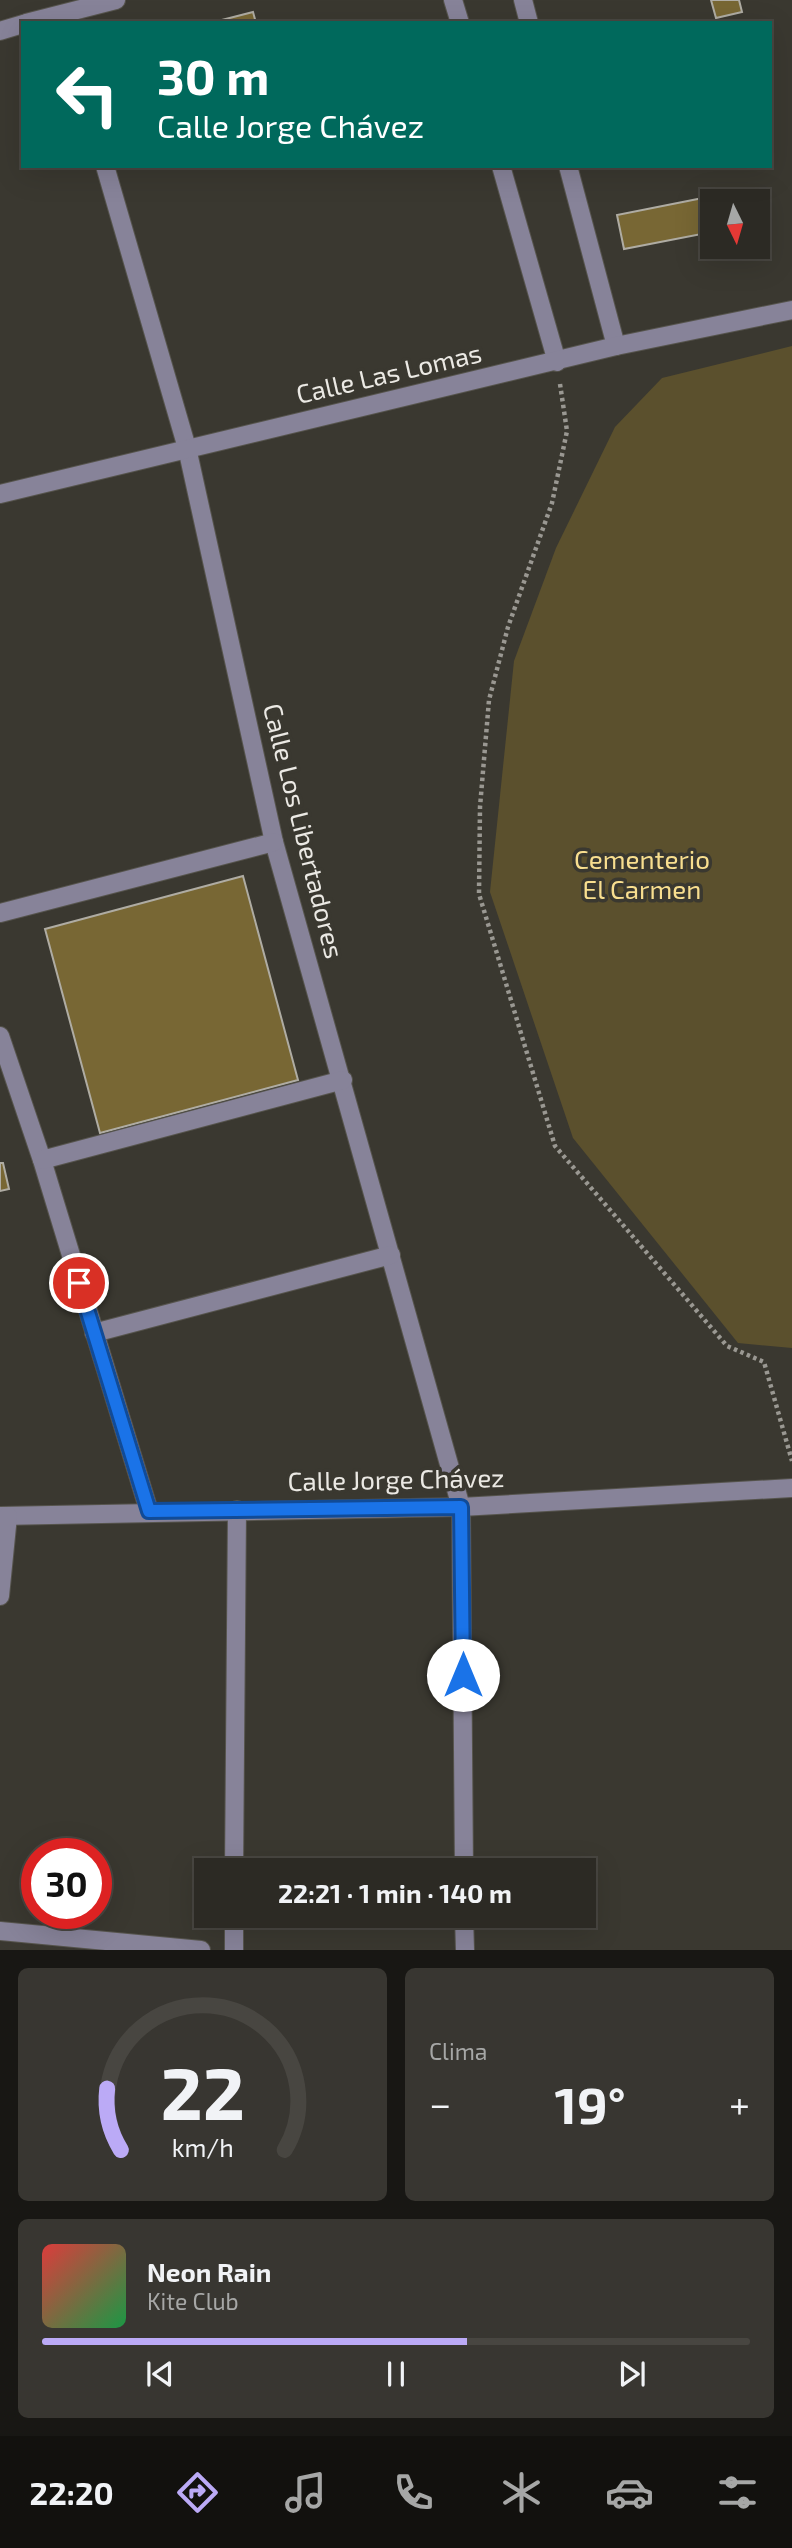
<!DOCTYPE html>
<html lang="es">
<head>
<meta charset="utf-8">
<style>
  body { margin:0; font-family:"Exo 2",sans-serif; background:#383631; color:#f1f3f6; height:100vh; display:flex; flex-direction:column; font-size:26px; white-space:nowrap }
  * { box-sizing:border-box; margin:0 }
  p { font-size:23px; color:#a6a7a6 }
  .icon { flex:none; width:38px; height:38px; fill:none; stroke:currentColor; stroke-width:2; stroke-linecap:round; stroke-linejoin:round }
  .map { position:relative; height:1950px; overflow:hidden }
  .details { display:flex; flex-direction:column; gap:18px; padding:18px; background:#181714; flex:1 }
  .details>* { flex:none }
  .guide { position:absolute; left:21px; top:21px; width:751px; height:147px; border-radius:0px; box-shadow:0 7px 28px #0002,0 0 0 2px #484641; background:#00695c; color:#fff; overflow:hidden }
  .needle { width:46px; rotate:175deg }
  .fabs { position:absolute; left:700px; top:189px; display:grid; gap:14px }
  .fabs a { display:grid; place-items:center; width:70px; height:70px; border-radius:0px; background:#2c2a24; box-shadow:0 7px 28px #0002,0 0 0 2px #484641; font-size:35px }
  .speed { position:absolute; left:21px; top:1838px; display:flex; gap:14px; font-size:35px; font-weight:700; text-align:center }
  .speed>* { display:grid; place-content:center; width:91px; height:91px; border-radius:50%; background:#2c2a24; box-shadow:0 7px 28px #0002,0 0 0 2px #484641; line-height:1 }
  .speed .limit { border:10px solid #d22; background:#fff; color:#111 }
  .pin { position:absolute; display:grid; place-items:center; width:60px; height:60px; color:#fff; margin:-30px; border:4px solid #fff; border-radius:50%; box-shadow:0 2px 7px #0007 }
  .me { position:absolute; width:77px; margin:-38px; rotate:0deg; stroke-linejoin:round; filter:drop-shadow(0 0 5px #0008) }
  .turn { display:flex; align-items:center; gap:24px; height:147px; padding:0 21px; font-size:32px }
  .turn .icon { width:91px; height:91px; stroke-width:2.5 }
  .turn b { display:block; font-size:49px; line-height:60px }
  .big { font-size:52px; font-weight:700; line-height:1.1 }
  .details .tile { flex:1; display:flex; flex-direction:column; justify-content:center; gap:10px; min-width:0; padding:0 24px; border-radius:10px; background:#383631 }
  .details .dial { align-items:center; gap:0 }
  .dial svg { height:182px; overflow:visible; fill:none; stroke:#484641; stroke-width:7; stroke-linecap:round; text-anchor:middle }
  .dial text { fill:#f1f3f6; stroke:none }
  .song { display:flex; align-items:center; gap:21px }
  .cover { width:84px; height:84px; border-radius:10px; background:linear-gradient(135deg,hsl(0 70% 55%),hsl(140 70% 35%)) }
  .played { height:7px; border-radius:4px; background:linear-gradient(90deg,#bbaaf6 60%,#484641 60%) }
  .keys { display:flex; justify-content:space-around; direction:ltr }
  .heat { display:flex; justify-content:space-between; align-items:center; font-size:38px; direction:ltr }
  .details .tiles { flex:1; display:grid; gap:18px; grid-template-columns:1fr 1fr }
  .tile:last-child { grid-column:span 2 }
  .trip { position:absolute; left:194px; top:1858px; width:402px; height:70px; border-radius:0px; background:#2c2a24; box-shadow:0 7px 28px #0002,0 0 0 2px #484641; font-weight:700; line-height:70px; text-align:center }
  .dock { display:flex; height:112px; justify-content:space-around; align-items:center; background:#12110e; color:#a6a7a6 }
  .dock .icon { width:49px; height:49px }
  .dock .on { color:#bbaaf6 }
  .dock b { font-size:32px; color:#f1f3f6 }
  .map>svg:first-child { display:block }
  .green { fill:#5b502d }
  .building { fill:#786734; stroke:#afaca3; stroke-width:2 }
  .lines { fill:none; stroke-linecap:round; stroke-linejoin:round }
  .minor-casing { stroke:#56544d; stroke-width:20 }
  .path { stroke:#9a9892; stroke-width:4.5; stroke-dasharray:3.5 3.5; stroke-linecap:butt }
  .minor { stroke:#878399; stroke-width:18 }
  .route-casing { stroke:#114b97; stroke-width:18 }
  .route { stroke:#1a73e8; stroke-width:12 }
  .labels { text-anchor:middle; stroke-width:7; stroke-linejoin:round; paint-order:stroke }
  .street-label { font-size:26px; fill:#ebe9e4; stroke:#3a3830 }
  .park-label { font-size:26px; fill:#f8de8f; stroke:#3a3830 }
</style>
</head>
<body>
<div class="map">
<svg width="792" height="1950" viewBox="0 0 792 1950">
  <rect width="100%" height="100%" fill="#3a3830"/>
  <!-- green -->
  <path class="green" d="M792,346V1348L738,1343L573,1138L490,892L514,661L556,548L615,427L662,378Z"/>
  <!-- building -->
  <g class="building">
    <path d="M711,0H739L742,12L716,18Z"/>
    <path d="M253,12L256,23H210Z"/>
    <path d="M723,194L724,201H712V232L624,249L617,215Z"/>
    <path d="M243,876L298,1080L100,1133L45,929Z"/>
    <path d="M0,1163H3L9,1189L0,1191Z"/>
  </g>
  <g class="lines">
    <defs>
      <g id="minor">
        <path d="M453,0L460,23"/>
        <path d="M523,0L529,23"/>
        <path d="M26,23L116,0"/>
        <path d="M0,31L23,24"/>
        <path d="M105,166L187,448L274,842L461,1507L464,1871"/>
        <path d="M501,166L557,362"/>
        <path d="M568,166L616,346"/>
        <path d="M0,494L616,346L792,310"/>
        <path d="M0,913L274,842"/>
        <path d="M0,1036L42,1160L149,1511"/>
        <path d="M42,1160L343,1080"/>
        <path d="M94,1333L391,1255"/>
        <path d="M0,1516L461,1507L792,1488"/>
        <path d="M0,1596L8,1516"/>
        <path d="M234,1871L237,1510"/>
        <path d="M464,1916L465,1950"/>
        <path d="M0,1931L201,1950"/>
        <path d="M234,1950V1916"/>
      </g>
    </defs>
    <!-- minor casing -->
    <use href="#minor" class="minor-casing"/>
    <!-- path -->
    <path class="path" d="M560,384L567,431L552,503L508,627L489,700L480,807L479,894L555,1146L727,1346L764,1362L792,1461"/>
    <!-- minor -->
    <use href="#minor" class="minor"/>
  </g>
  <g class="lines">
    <defs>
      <path id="route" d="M79,1283L149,1511L461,1507L463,1675"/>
    </defs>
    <!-- route casing -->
    <use href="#route" class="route-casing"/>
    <!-- route -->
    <use href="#route" class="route"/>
  </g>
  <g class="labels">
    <!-- street labels -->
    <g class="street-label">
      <text transform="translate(389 374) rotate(-13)" y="9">Calle Las Lomas</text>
      <text transform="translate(303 831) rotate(76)" y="9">Calle Los Libertadores</text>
      <text transform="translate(396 1480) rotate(-1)" y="9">Calle Jorge Chávez</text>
    </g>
    <!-- park labels -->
    <g class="park-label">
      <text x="642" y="869">Cementerio<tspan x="642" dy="30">El Carmen</tspan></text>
    </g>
  </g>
</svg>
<div class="fabs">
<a><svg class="needle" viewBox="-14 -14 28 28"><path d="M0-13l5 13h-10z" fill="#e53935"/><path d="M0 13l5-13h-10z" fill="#a6a7a6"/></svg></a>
</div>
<div class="speed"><div class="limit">30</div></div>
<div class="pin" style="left:79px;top:1283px;background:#d93025"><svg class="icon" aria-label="arrive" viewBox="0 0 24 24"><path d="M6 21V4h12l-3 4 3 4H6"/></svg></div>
<svg class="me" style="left:463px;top:1675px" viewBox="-20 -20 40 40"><circle r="19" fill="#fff"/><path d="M0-13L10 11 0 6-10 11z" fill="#1a73e8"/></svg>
<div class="trip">22:21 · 1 min · 140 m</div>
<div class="guide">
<div class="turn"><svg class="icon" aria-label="left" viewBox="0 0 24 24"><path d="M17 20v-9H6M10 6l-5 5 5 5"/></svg><div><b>30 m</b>Calle Jorge Chávez</div></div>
</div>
</div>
<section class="details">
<div class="tiles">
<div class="tile dial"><svg viewBox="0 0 100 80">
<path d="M14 69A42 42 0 1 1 86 69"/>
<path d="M14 69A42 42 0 0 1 8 42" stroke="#bbaaf6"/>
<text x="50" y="56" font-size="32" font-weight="700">22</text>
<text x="50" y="72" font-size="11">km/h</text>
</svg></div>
<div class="tile"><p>Clima</p>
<div class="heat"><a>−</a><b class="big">19°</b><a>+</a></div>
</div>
<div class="tile">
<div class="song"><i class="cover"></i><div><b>Neon Rain</b><p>Kite Club</p></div></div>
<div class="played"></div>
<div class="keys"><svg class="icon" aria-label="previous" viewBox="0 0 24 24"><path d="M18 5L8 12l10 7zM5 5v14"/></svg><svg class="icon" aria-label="pause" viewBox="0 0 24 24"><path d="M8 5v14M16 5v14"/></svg><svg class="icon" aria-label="next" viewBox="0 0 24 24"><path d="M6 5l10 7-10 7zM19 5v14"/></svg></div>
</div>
</div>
</section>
<nav class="dock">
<b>22:20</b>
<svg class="icon on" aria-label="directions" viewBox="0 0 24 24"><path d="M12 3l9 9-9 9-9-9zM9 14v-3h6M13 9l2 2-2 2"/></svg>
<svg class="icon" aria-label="music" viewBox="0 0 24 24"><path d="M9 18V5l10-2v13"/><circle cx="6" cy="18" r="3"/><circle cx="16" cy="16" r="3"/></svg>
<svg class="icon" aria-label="phone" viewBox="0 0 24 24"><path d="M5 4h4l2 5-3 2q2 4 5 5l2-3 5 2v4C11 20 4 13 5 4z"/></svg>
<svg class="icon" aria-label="climate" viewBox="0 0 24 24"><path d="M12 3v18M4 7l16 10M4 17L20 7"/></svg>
<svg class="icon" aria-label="car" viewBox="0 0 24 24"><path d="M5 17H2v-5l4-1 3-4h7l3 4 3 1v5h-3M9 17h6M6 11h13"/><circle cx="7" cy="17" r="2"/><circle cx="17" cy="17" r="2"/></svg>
<svg class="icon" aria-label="filters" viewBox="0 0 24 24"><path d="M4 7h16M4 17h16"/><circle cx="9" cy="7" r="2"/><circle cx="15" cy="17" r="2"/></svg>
</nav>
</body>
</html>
